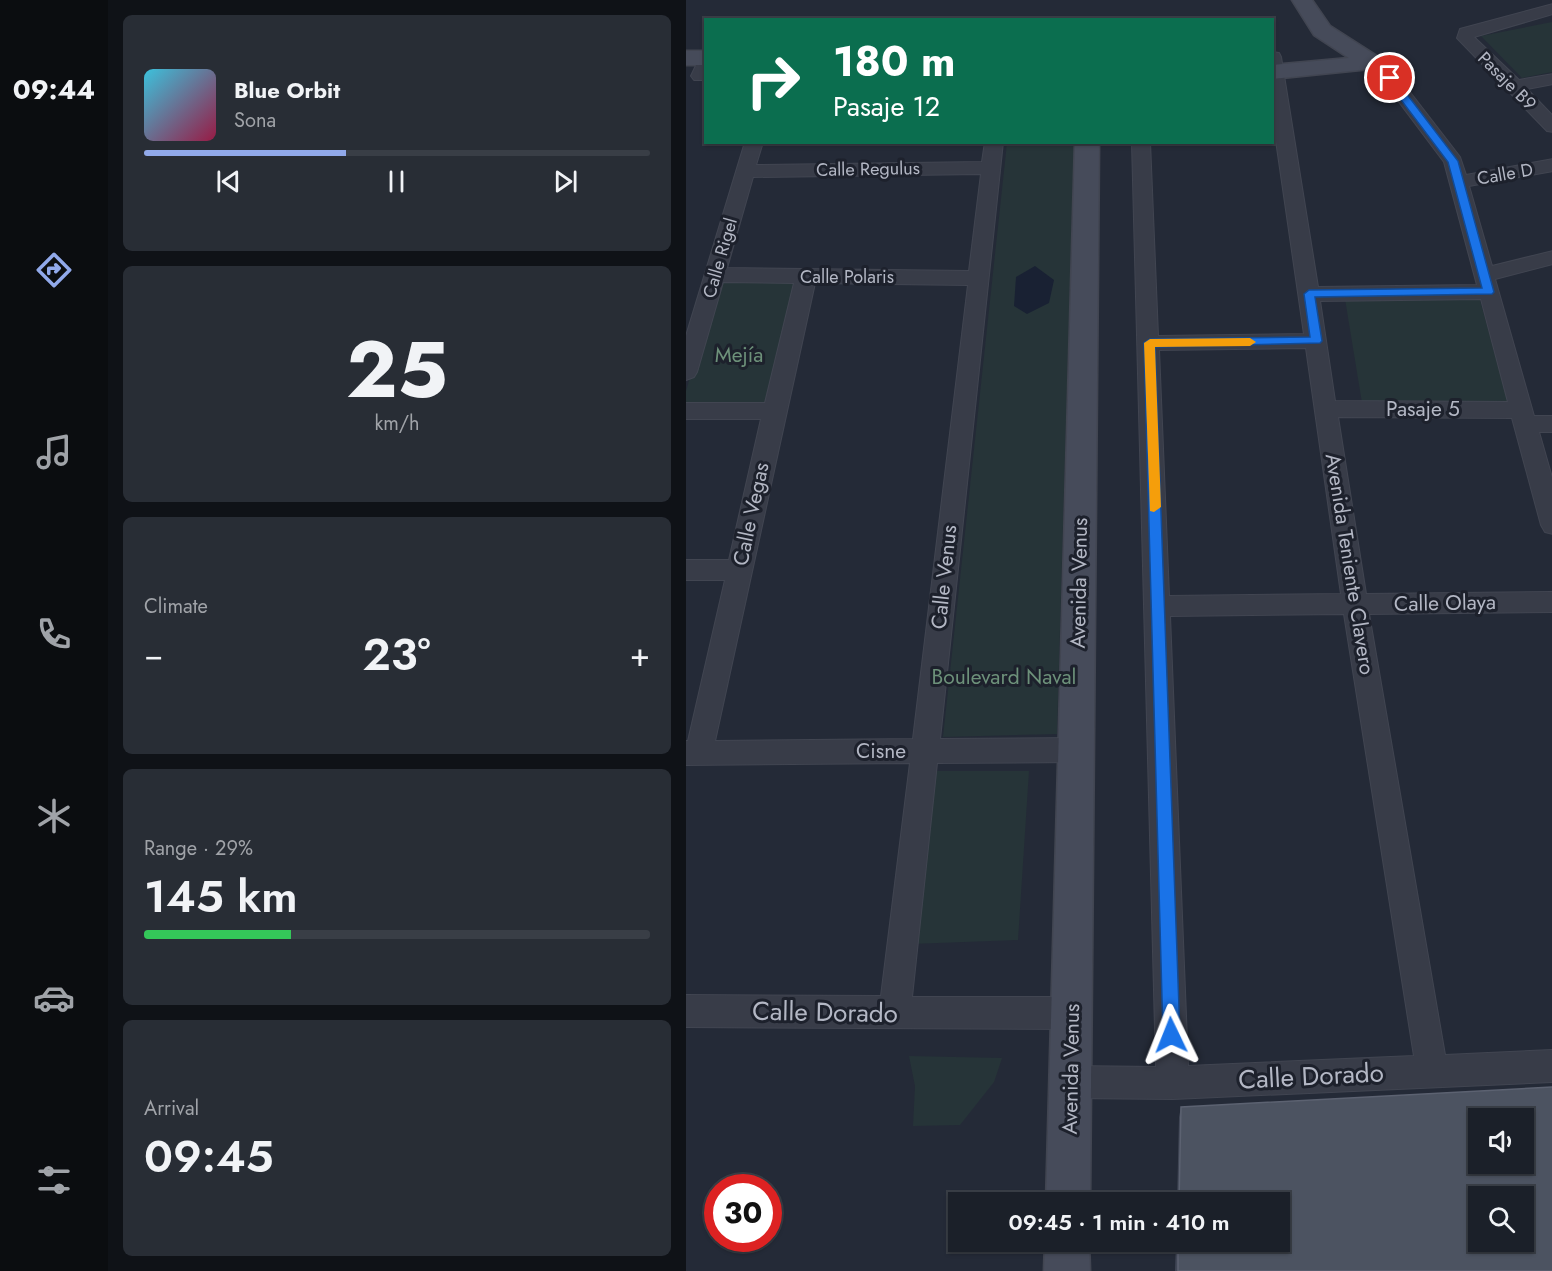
<!DOCTYPE html>
<html lang="en">
<head>
<meta charset="utf-8">
<style>
  body { margin:0; font-family:Jost,sans-serif; background:#282d35; color:#f1f3f6; height:100vh; display:flex; flex-direction:column; font-size:22px; white-space:nowrap }
  * { box-sizing:border-box; margin:0 }
  p { font-size:20px; color:#a0a3a8 }
  .icon { flex:none; width:33px; height:33px; fill:none; stroke:currentColor; stroke-width:2; stroke-linecap:round; stroke-linejoin:round }
  .map { position:relative; flex:1; overflow:hidden }
  .panel { display:flex; flex-direction:column; gap:15px; padding:15px; background:#0f1217; width:578px }
  .panel>* { flex:none }
  .top-card { position:absolute; left:18px; top:18px; width:570px; height:126px; border-radius:0px; box-shadow:0 2px 4px #0004,0 0 0 2px #393e46; background:#0b6e4f; color:#fff; overflow:hidden }
  .controls { position:absolute; left:782px; top:1108px; display:grid; gap:12px }
  .controls a { display:grid; place-items:center; width:66px; height:66px; border-radius:0px; background:#1b2029; box-shadow:0 2px 4px #0004,0 0 0 2px #393e46; font-size:30px }
  .speed { position:absolute; left:18px; top:1174px; display:flex; gap:12px; font-size:30px; font-weight:700; text-align:center }
  .speed>* { display:grid; place-content:center; width:78px; height:78px; border-radius:50%; background:#1b2029; box-shadow:0 2px 4px #0004,0 0 0 2px #393e46; line-height:1 }
  .speed .limit { border:9px solid #d22; background:#fff; color:#111 }
  .pin { position:absolute; display:grid; place-items:center; width:51px; height:51px; color:#fff; margin:-26px; border:3px solid #fff; border-radius:50%; box-shadow:0 2px 6px #0007 }
  .me { position:absolute; width:66px; margin:-33px; rotate:358deg; stroke-linejoin:round; filter:drop-shadow(0 0 4px #0008) }
  .turn { display:flex; align-items:center; gap:21px; height:126px; padding:0 30px; font-size:27px }
  .turn .icon { width:78px; height:78px; stroke-width:2.5 }
  .turn b { display:block; font-size:42px; line-height:51px }
  .big { font-size:45px; font-weight:600; line-height:1.1 }
  .panel .tile { flex:1; display:flex; flex-direction:column; justify-content:center; gap:9px; min-width:0; padding:0 21px; border-radius:9px; background:#282d35 }
  .panel .dial { align-items:center; gap:0 }
  .dial b { font-size:78px; line-height:1 }
  .song { display:flex; align-items:center; gap:18px }
  .cover { width:72px; height:72px; border-radius:9px; background:linear-gradient(135deg,hsl(190 70% 55%),hsl(340 70% 35%)) }
  .played { height:6px; border-radius:3px; background:linear-gradient(90deg,#91a9ea 40%,#393e46 40%) }
  .keys { display:flex; justify-content:space-around; direction:ltr }
  .heat { display:flex; justify-content:space-between; align-items:center; font-size:33px; direction:ltr }
  .charge { height:9px; border-radius:4px; background:linear-gradient(90deg,#34c759 29%,#393e46 0) }
  .trip { position:absolute; left:262px; top:1192px; width:342px; height:60px; border-radius:0px; background:#1b2029; box-shadow:0 2px 4px #0004,0 0 0 2px #393e46; font-weight:600; line-height:60px; text-align:center }
  main { display:flex; flex:1; min-height:0 }
  .dock { display:flex; flex-direction:column; width:108px; justify-content:space-around; align-items:center; background:#0b0d10; color:#a0a3a8 }
  .dock .icon { width:42px; height:42px }
  .dock .current { color:#91a9ea }
  .dock b { font-size:27px; color:#f1f3f6 }
  .map>svg:first-child { display:block }
  .green { fill:#263438 }
  .water { fill:#192133 }
  .lines { fill:none; stroke-linecap:round; stroke-linejoin:round }
  .street-casing { stroke:#414551; stroke-width:2 }
  .secondary-casing { stroke:#414551; stroke-width:3 }
  .street { fill:#383c48; fill-rule:evenodd }
  .secondary { fill:#464b5a; fill-rule:evenodd }
  .wall { fill:#404655 }
  .building { fill:#4c5361; stroke:#5c6271; stroke-width:1.5; fill-rule:evenodd }
  .route { fill:#1a73e8; stroke:#114b97; stroke-width:1.5 }
  .slow { fill:#f59e0b }
  .labels { text-anchor:middle; stroke-width:6; stroke-linejoin:round; paint-order:stroke }
  .far-street-label { font-size:18px; fill:#b3b7c4; stroke:#1d212c }
  .park-label { font-size:21px; fill:#6d917a; stroke:#1d212c }
  .street-label { font-size:21px; fill:#b3b7c4; stroke:#1d212c }
  .near-street-label { font-size:26px; fill:#b3b7c4; stroke:#1d212c }
</style>
</head>
<body>
<main>
<nav class="dock">
<b>09:44</b>
<svg class="icon current" aria-label="directions" viewBox="0 0 24 24"><path d="M12 3l9 9-9 9-9-9zM9 14v-3h6M13 9l2 2-2 2"/></svg>
<svg class="icon" aria-label="music" viewBox="0 0 24 24"><path d="M9 18V5l10-2v13"/><circle cx="6" cy="18" r="3"/><circle cx="16" cy="16" r="3"/></svg>
<svg class="icon" aria-label="phone" viewBox="0 0 24 24"><path d="M5 4h4l2 5-3 2q2 4 5 5l2-3 5 2v4C11 20 4 13 5 4z"/></svg>
<svg class="icon" aria-label="climate" viewBox="0 0 24 24"><path d="M12 3v18M4 7l16 10M4 17L20 7"/></svg>
<svg class="icon" aria-label="car" viewBox="0 0 24 24"><path d="M5 17H2v-5l4-1 3-4h7l3 4 3 1v5h-3M9 17h6M6 11h13"/><circle cx="7" cy="17" r="2"/><circle cx="17" cy="17" r="2"/></svg>
<svg class="icon" aria-label="filters" viewBox="0 0 24 24"><path d="M4 7h16M4 17h16"/><circle cx="9" cy="7" r="2"/><circle cx="15" cy="17" r="2"/></svg>
</nav>
<section class="panel">
<div class="tile">
<div class="song"><i class="cover"></i><div><b>Blue Orbit</b><p>Sona</p></div></div>
<div class="played"></div>
<div class="keys"><svg class="icon" aria-label="previous" viewBox="0 0 24 24"><path d="M18 5L8 12l10 7zM5 5v14"/></svg><svg class="icon" aria-label="pause" viewBox="0 0 24 24"><path d="M8 5v14M16 5v14"/></svg><svg class="icon" aria-label="next" viewBox="0 0 24 24"><path d="M6 5l10 7-10 7zM19 5v14"/></svg></div>
</div>
<div class="tile dial"><b>25</b><p>km/h</p></div>
<div class="tile"><p>Climate</p>
<div class="heat"><a>−</a><b class="big">23°</b><a>+</a></div>
</div>
<div class="tile"><p>Range · 29%</p><b class="big">145 km</b><div class="charge"></div></div>
<div class="tile"><p>Arrival</p><b class="big">09:45</b></div>
</section>
<div class="map">
<svg width="867" height="1271" viewBox="0 0 867 1271">
  <rect width="100%" height="100%" fill="#242a37"/>
  <!-- green -->
  <g class="green">
    <path d="M866,22V72L836,78L795,36Z"/>
    <path d="M321,143H388L371,734L257,737Z"/>
    <path d="M33,279L115,281L82,407L0,406V391Z"/>
    <path d="M658,293L794,300L824,410L676,403Z"/>
    <path d="M243,771H343L332,940L225,944Z"/>
    <path d="M223,1056L316,1058L308,1082L274,1125L227,1126L229,1086Z"/>
  </g>
  <!-- water -->
  <path class="water" d="M349,266L368,280L363,303L341,314L328,306L330,277Z"/>
  <g class="lines">
    <defs>
      <g id="street">
        <path d="M867,4V14L788,37L833,80L867,74V84L841,89L867,116V132L861,131L771,38L774,29Z"/>
        <path d="M586,52L593,53L595,57L632,287L791,285L758,162L698,82L677,63L680,59H692L710,74L774,157L780,175L867,159V171L783,186L806,266L867,251V264L809,279L848,416H867V432H853L867,481V534L859,532L855,525L826,418L652,417L680,594L867,592V612L683,614L759,1055L867,1050V1082L487,1099L384,1098L373,1093L368,1082L373,1071L384,1066L470,1067L446,142H464L472,336L618,334L586,113ZM795,299L822,402L649,401L634,301ZM620,348L655,594L483,596L473,350ZM658,614L728,1056L502,1066L484,616Z"/>
        <path d="M20,56V80H8L5,76L14,57Z"/>
        <path d="M59,142H77L70,165L296,162L299,142H317L254,739L390,738L400,741L404,750L400,759L390,762L251,763L226,997H386L397,1002L402,1013L397,1024L386,1029L0,1027V995L195,996L224,763L0,765V741H2L39,580H0V560H43L75,419H0V403H79L108,283L37,282L11,372L8,377L0,380V336ZM295,174L283,271L41,268L67,177ZM129,283L282,285L227,739L29,741Z"/>
      </g>
      <g id="secondary">
        <path d="M606,0H626L644,26L694,58L697,63L694,68L586,79V65L663,58L628,35Z"/>
        <rect x="0" y="51" width="20" height="14"/>
        <path d="M389,142H413L404,1203H360Z"/>
        <path d="M359,1242H403L404,1271H358Z"/>
      </g>
    </defs>
    <!-- street casing -->
    <use href="#street" class="street-casing"/>
    <!-- secondary casing -->
    <use href="#secondary" class="secondary-casing"/>
    <!-- street -->
    <use href="#street" class="street"/>
    <!-- secondary -->
    <use href="#secondary" class="secondary"/>
  </g>
  <!-- wall -->
  <path class="wall" d="M495,1107L867,1271H489L490,1242H594V1203H491L493,1117Z"/>
  <!-- building -->
  <path class="building" d="M867,1087V1271H492V1242H594V1203H493L495,1107ZM792,1119H837V1164H792ZM792,1197H837V1242H792Z"/>
  <!-- route -->
  <path class="route" d="M700,76H707L772,161L808,292L806,294L629,297L636,341L634,343L469,347L494,1035L491,1041L485,1043L479,1041L477,1035L458,343L464,339L624,337L618,294L623,290L796,288L762,162L700,80Z"/>
  <!-- slow -->
  <path class="slow" d="M564,338L570,342L564,346L469,347L475,507L468,512L464,511L458,343L464,339Z"/>
  <g class="labels">
    <!-- far-street labels -->
    <g class="far-street-label">
      <text transform="translate(821 81) rotate(45)" y="6">Pasaje B9</text>
      <text transform="translate(182 169) rotate(-1)" y="6">Calle Regulus</text>
      <text transform="translate(819 174) rotate(-10)" y="6">Calle D</text>
      <text transform="translate(34 258) rotate(-74)" y="6">Calle Rigel</text>
      <text x="161" y="283">Calle Polaris</text>
    </g>
    <!-- park labels -->
    <g class="park-label">
      <text x="53" y="362">Mejía</text>
      <text x="318" y="684">Boulevard Naval</text>
    </g>
    <!-- street labels -->
    <g class="street-label">
      <text x="737" y="416">Pasaje 5</text>
      <text transform="translate(65 514) rotate(-78)" y="7">Calle Vegas</text>
      <text transform="translate(664 564) rotate(81)" y="7">Avenida Teniente Clavero</text>
      <text transform="translate(258 577) rotate(-84)" y="7">Calle Venus</text>
      <text transform="translate(393 583) rotate(-89)" y="7">Avenida Venus</text>
      <text transform="translate(759 603) rotate(-1)" y="7">Calle Olaya</text>
      <text x="195" y="758">Cisne</text>
      <text transform="translate(385 1069) rotate(-89)" y="7">Avenida Venus</text>
    </g>
    <!-- near-street labels -->
    <g class="near-street-label">
      <text transform="translate(139 1012) rotate(1)" y="9">Calle Dorado</text>
      <text transform="translate(625 1076) rotate(-3)" y="9">Calle Dorado</text>
    </g>
  </g>
</svg>
<div class="controls">
<a><svg class="icon" aria-label="sound" viewBox="0 0 24 24"><path d="M4 9h4l5-4v14l-5-4H4zM17 9q2 3 0 6"/></svg></a>
<a><svg class="icon" aria-label="search" viewBox="0 0 24 24"><circle cx="10" cy="10" r="6"/><path d="M15 15l6 6"/></svg></a>
</div>
<div class="speed"><div class="limit">30</div></div>
<div class="pin" style="left:704px;top:78px;background:#d93025"><svg class="icon" aria-label="arrive" viewBox="0 0 24 24"><path d="M6 21V4h12l-3 4 3 4H6"/></svg></div>
<svg class="me" style="left:485px;top:1035px" viewBox="-20 -20 40 40"><path d="M0-17L14 15 0 8-14 15z" fill="#1a73e8" stroke="#fff" stroke-width="4"/></svg>
<div class="trip">09:45 · 1 min · 410 m</div>
<div class="top-card">
<div class="turn"><svg class="icon" aria-label="right" viewBox="0 0 24 24"><path d="M7 20v-9h11M14 6l5 5-5 5"/></svg><div><b>180 m</b>Pasaje 12</div></div>
</div>
</div>
</main>
</body>
</html>
